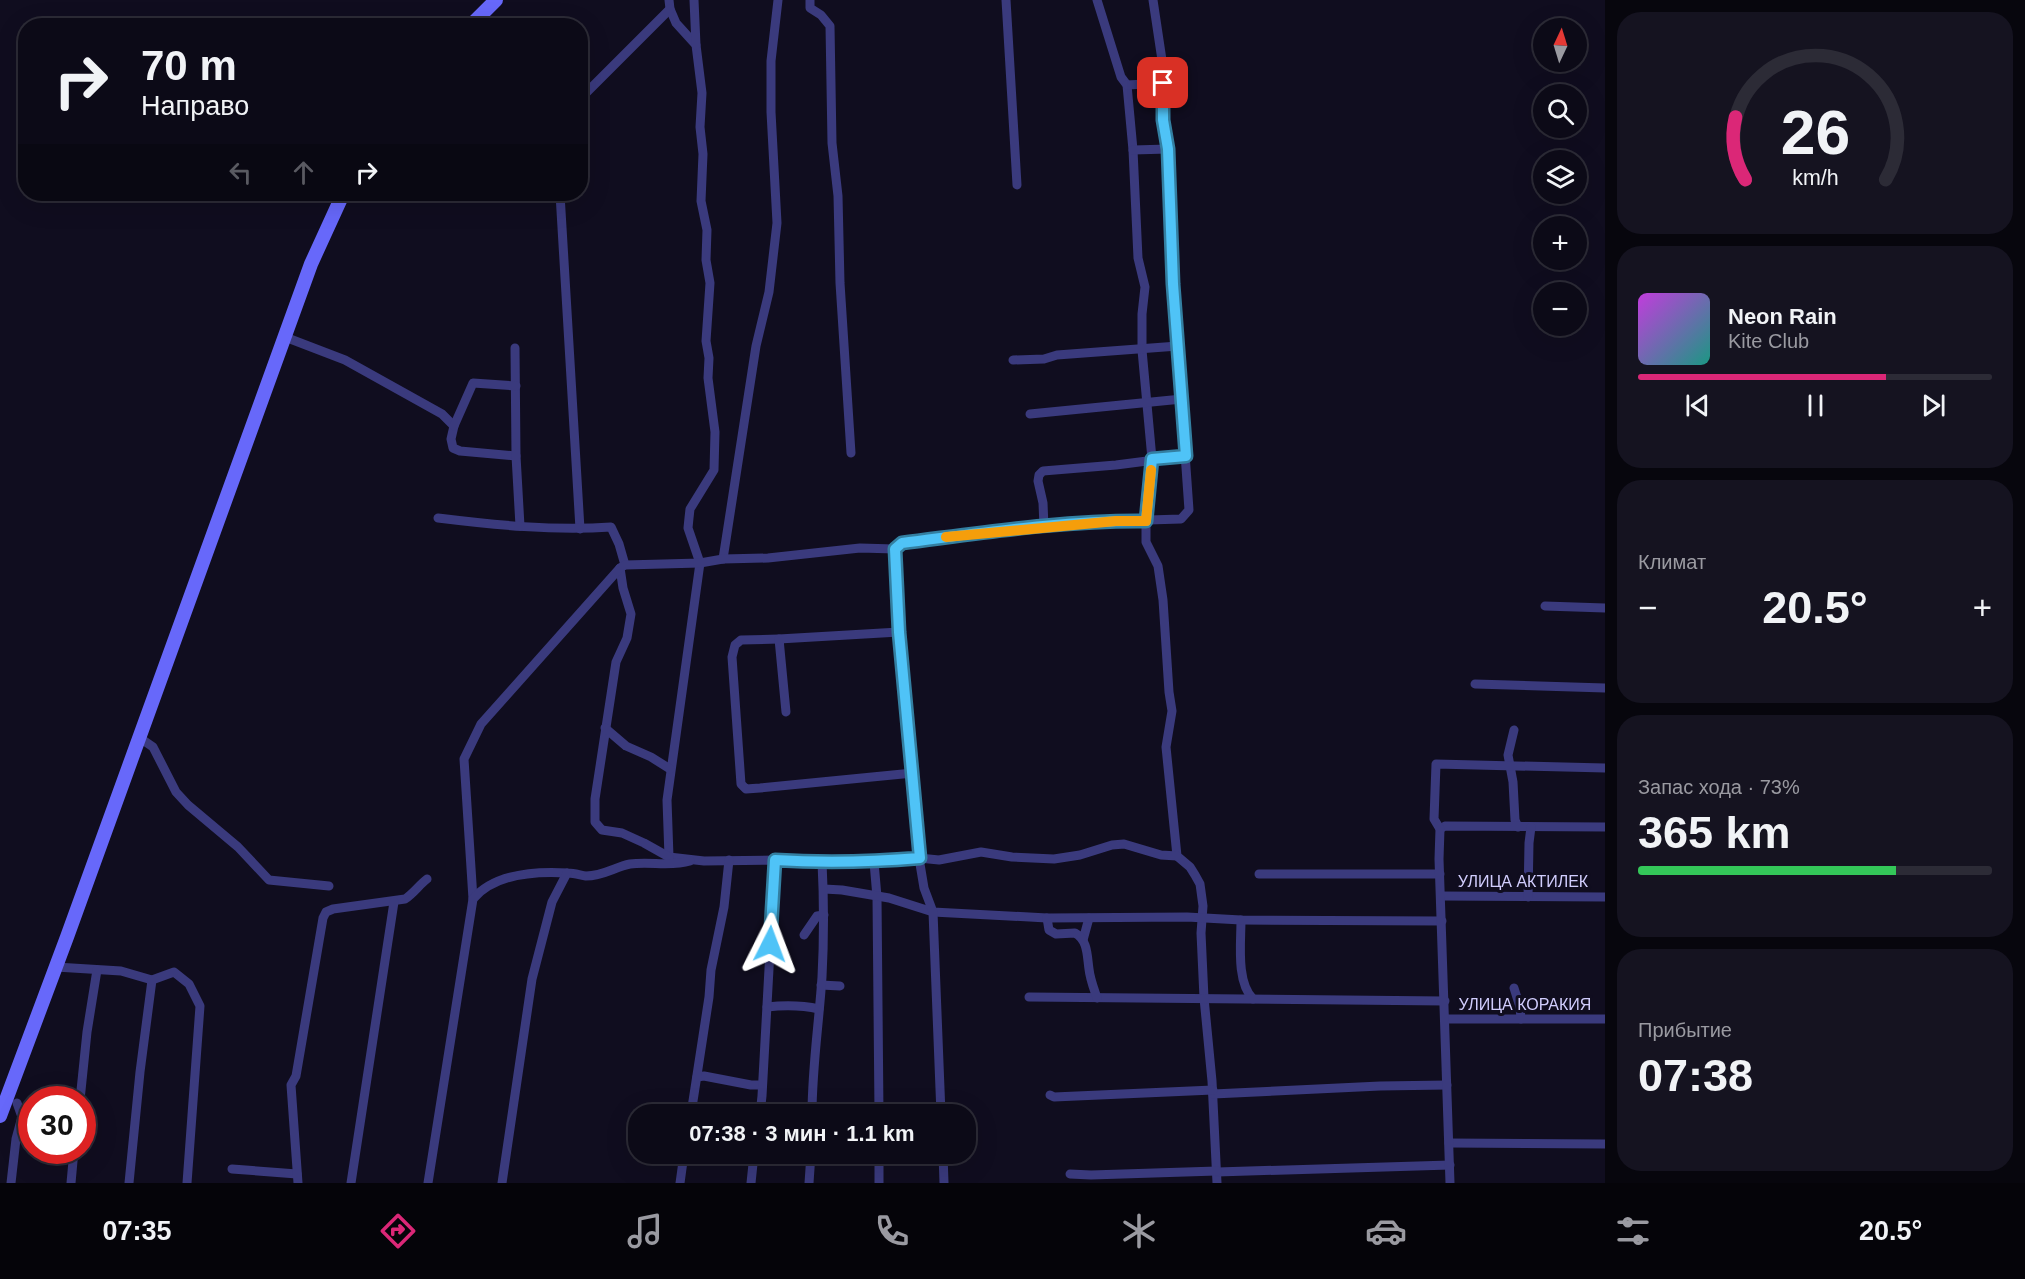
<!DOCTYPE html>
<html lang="ru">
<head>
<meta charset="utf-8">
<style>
  body { margin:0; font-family:Arial,sans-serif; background:#151320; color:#f1f3f6; height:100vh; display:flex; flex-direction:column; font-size:22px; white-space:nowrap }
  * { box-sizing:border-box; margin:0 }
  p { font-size:20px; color:#9a9aa1 }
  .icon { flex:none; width:33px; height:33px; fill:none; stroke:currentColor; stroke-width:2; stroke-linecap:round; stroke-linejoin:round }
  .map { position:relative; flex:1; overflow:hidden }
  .sheet { display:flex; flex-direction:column; gap:12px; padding:12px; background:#07060d; width:420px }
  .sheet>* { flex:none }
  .top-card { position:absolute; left:18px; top:18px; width:570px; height:183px; border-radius:24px; box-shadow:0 6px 24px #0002,0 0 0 2px #2c2b36; background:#0c0a17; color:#f1f3f6; overflow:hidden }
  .needle { width:39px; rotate:4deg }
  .buttons { position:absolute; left:1533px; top:18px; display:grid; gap:12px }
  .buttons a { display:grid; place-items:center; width:54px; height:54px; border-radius:50%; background:#0c0a17; box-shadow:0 6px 24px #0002,0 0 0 2px #2c2b36; font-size:30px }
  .speed { position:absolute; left:18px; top:1086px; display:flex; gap:12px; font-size:30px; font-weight:700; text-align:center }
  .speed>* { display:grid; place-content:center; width:78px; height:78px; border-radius:50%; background:#0c0a17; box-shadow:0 6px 24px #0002,0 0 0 2px #2c2b36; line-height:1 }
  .speed .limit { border:9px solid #d22; background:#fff; color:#111 }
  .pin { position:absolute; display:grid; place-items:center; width:51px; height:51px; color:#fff; margin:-26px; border-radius:12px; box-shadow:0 3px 9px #0006 }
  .me { position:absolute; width:66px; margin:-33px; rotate:3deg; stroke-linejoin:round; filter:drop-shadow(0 0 4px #0008) }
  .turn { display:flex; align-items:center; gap:21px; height:126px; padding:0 24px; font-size:27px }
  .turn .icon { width:78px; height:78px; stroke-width:2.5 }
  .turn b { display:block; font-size:42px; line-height:51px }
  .lanes { display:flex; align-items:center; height:57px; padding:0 24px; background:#0003; justify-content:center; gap:30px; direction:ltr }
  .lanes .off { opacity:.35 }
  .big { font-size:45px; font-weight:700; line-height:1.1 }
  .sheet .widget { flex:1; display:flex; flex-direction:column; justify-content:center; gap:9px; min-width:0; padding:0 21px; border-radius:24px; background:#151320 }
  .sheet .dial { align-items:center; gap:0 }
  .dial svg { height:156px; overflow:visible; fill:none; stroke:#2c2b36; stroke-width:7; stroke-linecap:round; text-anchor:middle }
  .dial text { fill:#f1f3f6; stroke:none }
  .song { display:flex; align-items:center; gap:18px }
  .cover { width:72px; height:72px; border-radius:9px; background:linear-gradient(135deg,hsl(290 70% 55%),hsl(170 70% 35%)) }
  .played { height:6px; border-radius:3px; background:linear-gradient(90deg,#db2777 70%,#2c2b36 70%) }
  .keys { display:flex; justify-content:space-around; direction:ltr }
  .heat { display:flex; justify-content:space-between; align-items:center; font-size:33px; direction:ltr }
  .charge { height:9px; border-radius:4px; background:linear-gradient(90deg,#34c759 73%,#2c2b36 0) }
  .trip { position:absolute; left:628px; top:1104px; width:348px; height:60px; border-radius:24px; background:#0c0a17; box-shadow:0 6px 24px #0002,0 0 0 2px #2c2b36; font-weight:700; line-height:60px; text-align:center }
  .tabs { display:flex; height:96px; justify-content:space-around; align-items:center; background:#050409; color:#9a9aa1 }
  .tabs .icon { width:42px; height:42px }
  .tabs .on { color:#db2777 }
  .tabs b { font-size:27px; color:#f1f3f6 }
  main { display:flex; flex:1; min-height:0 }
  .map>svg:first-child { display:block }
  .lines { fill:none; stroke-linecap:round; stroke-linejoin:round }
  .street { stroke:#3a3a7d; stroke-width:9 }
  .secondary { stroke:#6768fa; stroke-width:14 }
  .route-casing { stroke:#337fa1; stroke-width:15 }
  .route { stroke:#4fc3f7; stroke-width:10 }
  .slow { stroke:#f59e0b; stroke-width:10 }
  .labels { text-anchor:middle; stroke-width:6; stroke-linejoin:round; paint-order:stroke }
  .street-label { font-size:16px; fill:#d1cdfd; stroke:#100d1f }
</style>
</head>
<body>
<main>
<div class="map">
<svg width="1605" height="1183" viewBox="0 0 1605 1183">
  <rect width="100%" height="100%" fill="#100d1f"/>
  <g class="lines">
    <!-- street -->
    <g class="street">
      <path d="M669,0L670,9L676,23L696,45L702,93L700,127L703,154L701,201L707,230L706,260L710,283L706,341L709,358L708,378L715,432L714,470L690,509L689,518L688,528L700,563L667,800L669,857L704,861L775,860L822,862H874L877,897L879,1114"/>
      <path d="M694,0L696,45"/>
      <path d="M810,0V8L821,15L830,26L832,143L838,196L840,283L851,453"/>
      <path d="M1006,0L1017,185"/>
      <path d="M1097,0L1121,77L1127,85L1133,150L1138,258L1145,287L1142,314V350L1152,459L1146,521V542L1158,566L1163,600L1169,692L1172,711L1166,747L1177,856L1190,867L1195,875L1200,884L1203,906L1201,933L1204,998L1212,1081L1217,1183"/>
      <path d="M1127,85L1163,83"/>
      <path d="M580,99L670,9"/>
      <path d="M1133,150L1168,149"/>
      <path d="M560,194L580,529"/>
      <path d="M285,337L345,360L442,414L454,426L451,439L453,448L460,451L516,456"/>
      <path d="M515,348L516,456L520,526"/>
      <path d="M1013,360L1044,359L1057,355L1178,346"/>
      <path d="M1030,414L1182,399"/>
      <path d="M454,426L473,383L516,386"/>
      <path d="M438,518C495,525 553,531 611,527L619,544L625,565"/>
      <path d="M1044,527L1043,503L1038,481L1039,475L1043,471L1116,465L1186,456"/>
      <path d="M723,559L756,346L769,292L777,223L771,112V61L778,0"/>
      <path d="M620,568L623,588L631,614L627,638L616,662L595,799V822L602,830L622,833L644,843L669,857"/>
      <path d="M1545,606L1605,608"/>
      <path d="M779,639L741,640L735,645L732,657L741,784L746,789L760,788L913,773"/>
      <path d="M1475,684L1605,688"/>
      <path d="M786,712L779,639L899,632"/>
      <path d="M605,728L626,746L651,757L670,769"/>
      <path d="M1514,730L1508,755L1513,782L1515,820L1518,827"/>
      <path d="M140,738L153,747L176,792L188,805L238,847L269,880L329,886"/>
      <path d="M1440,829L1445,826L1605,827"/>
      <path d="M874,862L919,858L939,860L981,852L1012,857L1054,859L1080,855L1112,845L1124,844L1161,855L1177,856"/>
      <path d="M1259,874H1440"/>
      <path d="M824,889L842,890L889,898L933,912L1047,918"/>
      <path d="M1441,896L1605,897"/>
      <path d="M1528,897L1529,843L1531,827"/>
      <path d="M473,899L464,759L481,724L620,568L625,565L700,563L723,559L768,558L860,548L895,549"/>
      <path d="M1241,920C1241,943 1236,982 1253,999"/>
      <path d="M804,935L817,916L824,915"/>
      <path d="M1083,940L1089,918"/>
      <path d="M56,967L121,971L152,980L140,1072L129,1183"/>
      <path d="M152,980L174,972L189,984L200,1006L187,1183"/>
      <path d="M821,985L840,986"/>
      <path d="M1514,988L1520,1007L1521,1019"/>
      <path d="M1029,997L1445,1001"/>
      <path d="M1097,998C1094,989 1090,979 1089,969C1087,956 1088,940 1075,933L1056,934L1049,930L1047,918L1187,917L1241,920L1442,921"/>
      <path d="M767,1007C785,1005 801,1005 819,1009"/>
      <path d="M1445,1019H1605"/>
      <path d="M697,1077L704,1076L751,1085H762"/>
      <path d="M1213,1094L1380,1086L1447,1085"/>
      <path d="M1050,1095L1054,1097L1213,1090"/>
      <path d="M80,1100L87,1032L97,970"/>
      <path d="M691,1114L709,997L711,970L724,907L729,860"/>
      <path d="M760,1114L762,1096L775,860"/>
      <path d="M812,1114C812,1068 819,1023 822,977C824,939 824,901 822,862"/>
      <path d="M941,1114L933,912L924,888L919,858L899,632L895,549L902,543L998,531L1116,521L1181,519L1189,510L1173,283L1168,149L1163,120L1162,60L1153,0"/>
      <path d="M1449,1143L1605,1144"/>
      <path d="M879,1154V1183"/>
      <path d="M943,1154L944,1183"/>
      <path d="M232,1169L297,1174"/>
      <path d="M1217,1172L1450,1165"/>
      <path d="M1070,1174L1091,1175L1217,1171"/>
      <path d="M11,1183L16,1139L22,1117L17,1103"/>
      <path d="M71,1183L74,1150"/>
      <path d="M298,1183L291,1085L296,1076L323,918L326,912L333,909L405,899C414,893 419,885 427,879"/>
      <path d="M351,1183L394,902"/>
      <path d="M428,1183L473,899C495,873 536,871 568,873C574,873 580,875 586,876C603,876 615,867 630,864C650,861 670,867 690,861"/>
      <path d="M502,1183L532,979L552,902L567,873"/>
      <path d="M680,1183L684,1154"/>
      <path d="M751,1183L754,1154"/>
      <path d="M809,1183L811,1154"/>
      <path d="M1450,1183L1439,859L1440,829L1434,819L1436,764L1605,768"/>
    </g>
    <!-- secondary -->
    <g class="secondary">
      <path d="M470,26L496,0"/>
      <path d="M0,1116L67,937L311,264L343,194"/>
    </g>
  </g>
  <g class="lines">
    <defs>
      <path id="route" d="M770,944L775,860C823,863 871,862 920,858L899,632L895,549L902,543C982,533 1065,520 1146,521L1152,459L1186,456L1173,284L1168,149L1163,120V83"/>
    </defs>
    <!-- route casing -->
    <use href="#route" class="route-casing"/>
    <!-- route -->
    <use href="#route" class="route"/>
    <!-- slow -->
    <path class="slow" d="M946,537L1116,521H1146L1151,470"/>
  </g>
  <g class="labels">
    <!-- street labels -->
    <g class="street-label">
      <text x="1523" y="887">УЛИЦА АКТИЛЕК</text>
      <text x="1525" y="1010">УЛИЦА КОРАКИЯ</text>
    </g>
  </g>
</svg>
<div class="buttons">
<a><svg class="needle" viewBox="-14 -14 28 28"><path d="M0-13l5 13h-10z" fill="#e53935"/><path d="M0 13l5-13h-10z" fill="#9a9aa1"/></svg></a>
<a><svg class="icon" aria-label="search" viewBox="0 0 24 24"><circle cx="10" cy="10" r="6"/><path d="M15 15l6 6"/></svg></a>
<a><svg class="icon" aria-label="layers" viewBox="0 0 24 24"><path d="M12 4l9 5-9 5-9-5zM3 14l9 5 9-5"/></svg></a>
<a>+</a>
<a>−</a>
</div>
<div class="speed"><div class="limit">30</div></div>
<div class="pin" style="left:1163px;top:83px;background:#d93025"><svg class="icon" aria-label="arrive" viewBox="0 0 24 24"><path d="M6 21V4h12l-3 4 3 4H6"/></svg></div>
<svg class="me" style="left:770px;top:944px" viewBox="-20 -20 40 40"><path d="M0-17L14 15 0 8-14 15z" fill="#4fc3f7" stroke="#fff" stroke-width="4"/></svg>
<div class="trip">07:38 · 3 мин · 1.1 km</div>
<div class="top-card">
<div class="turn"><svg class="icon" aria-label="right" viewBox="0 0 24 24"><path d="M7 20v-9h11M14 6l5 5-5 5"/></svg><div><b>70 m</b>Направо</div></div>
<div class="lanes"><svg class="icon off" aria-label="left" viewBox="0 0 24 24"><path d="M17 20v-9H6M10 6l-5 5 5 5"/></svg><svg class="icon off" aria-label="ahead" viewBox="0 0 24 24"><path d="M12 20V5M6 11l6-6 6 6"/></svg><svg class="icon" aria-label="right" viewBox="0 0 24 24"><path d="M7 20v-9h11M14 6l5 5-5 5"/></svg></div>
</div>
</div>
<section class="sheet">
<div class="widget dial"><svg viewBox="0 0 100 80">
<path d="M14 69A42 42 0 1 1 86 69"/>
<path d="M14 69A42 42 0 0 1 9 37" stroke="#db2777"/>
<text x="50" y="56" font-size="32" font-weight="700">26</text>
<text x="50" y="72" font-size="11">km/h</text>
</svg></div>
<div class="widget">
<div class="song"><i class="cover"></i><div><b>Neon Rain</b><p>Kite Club</p></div></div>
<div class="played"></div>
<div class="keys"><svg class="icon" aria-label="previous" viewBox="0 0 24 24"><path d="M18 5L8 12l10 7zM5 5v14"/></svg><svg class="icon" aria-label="pause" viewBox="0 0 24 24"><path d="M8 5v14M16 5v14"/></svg><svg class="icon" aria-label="next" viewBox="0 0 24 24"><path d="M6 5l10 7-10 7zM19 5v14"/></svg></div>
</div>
<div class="widget"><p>Климат</p>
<div class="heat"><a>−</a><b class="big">20.5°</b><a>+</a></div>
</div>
<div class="widget"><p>Запас хода · 73%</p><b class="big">365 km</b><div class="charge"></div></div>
<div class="widget"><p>Прибытие</p><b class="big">07:38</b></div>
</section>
</main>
<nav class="tabs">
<b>07:35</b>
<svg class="icon on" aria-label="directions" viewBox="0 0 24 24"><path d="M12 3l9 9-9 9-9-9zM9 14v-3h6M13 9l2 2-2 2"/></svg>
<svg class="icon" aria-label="music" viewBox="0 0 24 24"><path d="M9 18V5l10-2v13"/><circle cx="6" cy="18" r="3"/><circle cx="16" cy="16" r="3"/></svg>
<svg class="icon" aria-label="phone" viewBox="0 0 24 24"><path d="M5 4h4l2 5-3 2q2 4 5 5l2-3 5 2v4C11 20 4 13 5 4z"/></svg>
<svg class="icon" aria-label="climate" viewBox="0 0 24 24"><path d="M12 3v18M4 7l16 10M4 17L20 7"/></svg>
<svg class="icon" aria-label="car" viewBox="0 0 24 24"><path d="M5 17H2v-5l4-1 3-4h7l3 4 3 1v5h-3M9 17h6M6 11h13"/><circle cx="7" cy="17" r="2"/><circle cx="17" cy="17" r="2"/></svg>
<svg class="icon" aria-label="filters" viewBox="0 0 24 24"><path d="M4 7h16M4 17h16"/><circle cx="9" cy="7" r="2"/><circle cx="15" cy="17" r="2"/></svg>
<b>20.5°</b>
</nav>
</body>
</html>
